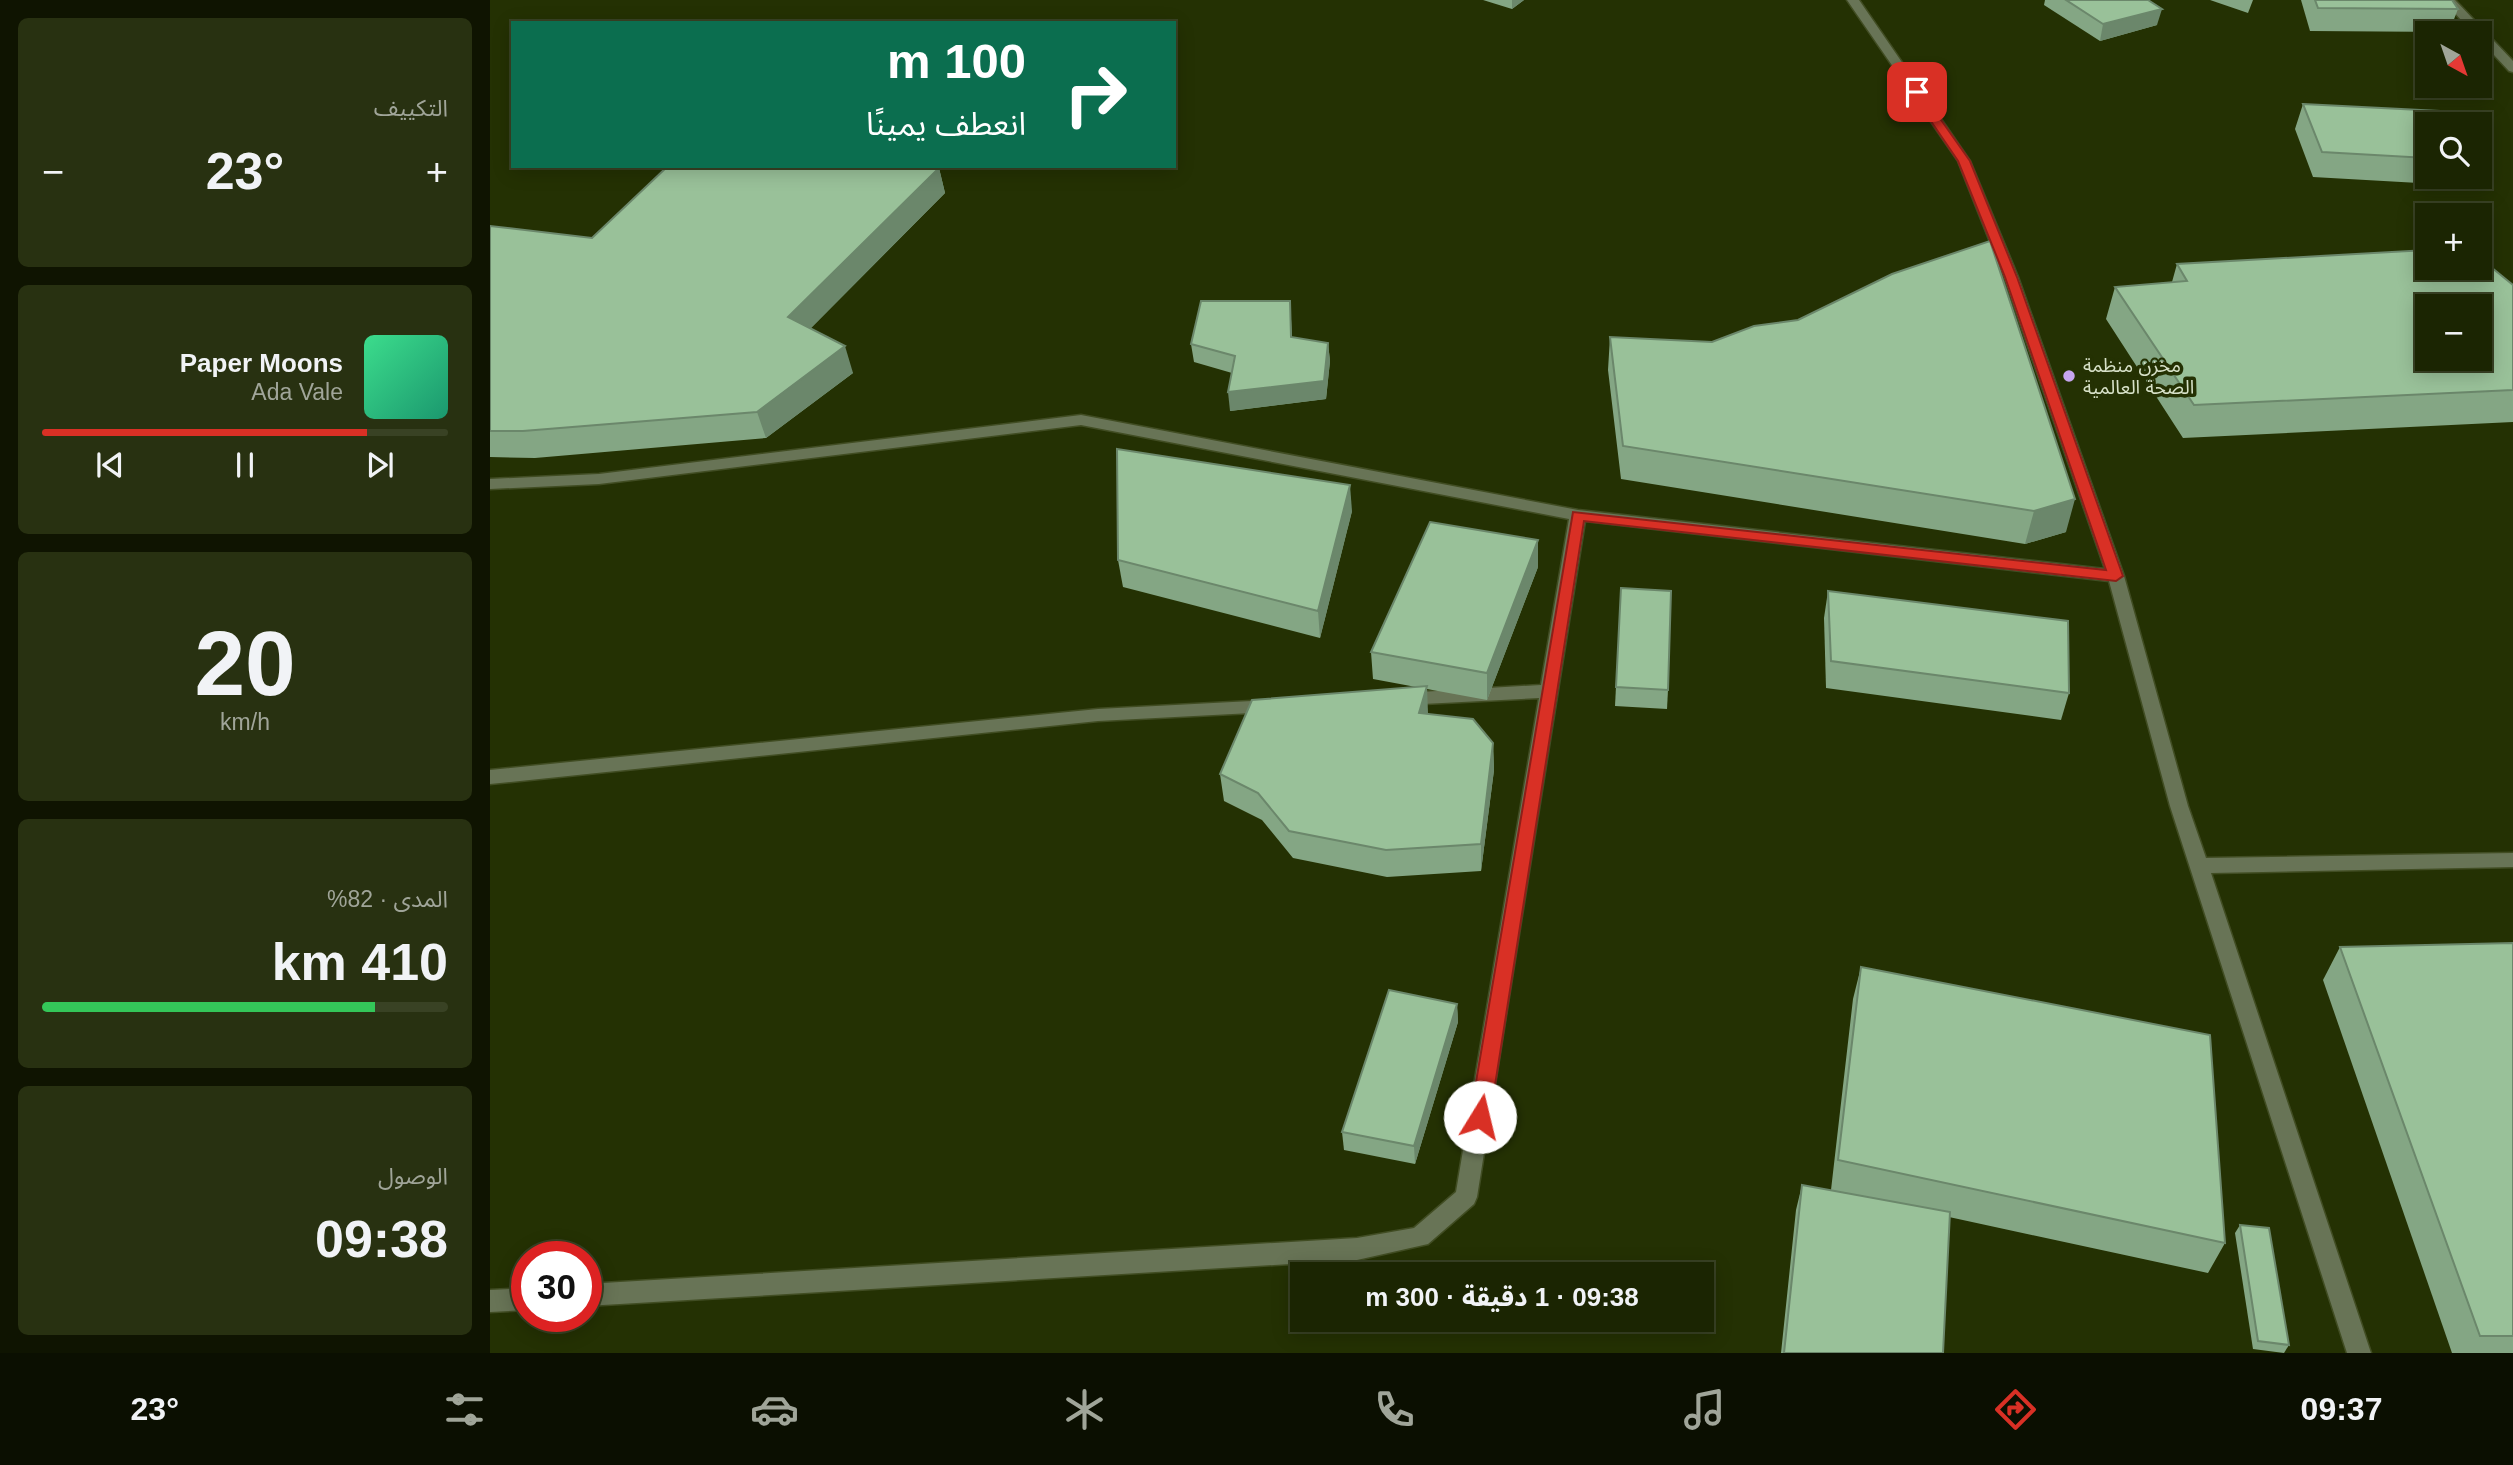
<!DOCTYPE html>
<html lang="ar">
<head>
<meta charset="utf-8">
<style>
  body { margin:0; font-family:Helvetica,"Noto Sans Arabic",sans-serif; background:#283111; color:#f1f3f6; direction:rtl; height:100vh; display:flex; flex-direction:column; font-size:26px; white-space:nowrap }
  * { box-sizing:border-box; margin:0 }
  p { font-size:23px; color:#a0a599 }
  .icon { flex:none; width:38px; height:38px; fill:none; stroke:currentColor; stroke-width:2; stroke-linecap:round; stroke-linejoin:round }
  .map { position:relative; flex:1; overflow:hidden; direction:ltr }
  .side { display:flex; flex-direction:column; gap:18px; padding:18px; background:#0f1401; width:490px }
  .side>* { flex:none }
  .banner { position:absolute; left:21px; top:21px; width:665px; height:147px; border-radius:0px; box-shadow:0 4px 18px #0003,0 0 0 2px #394224; direction:rtl; background:#0b6e4f; color:#fff; overflow:hidden }
  .needle { width:46px; rotate:140deg }
  .fabs { position:absolute; left:1925px; top:21px; display:grid; gap:14px }
  .fabs a { display:grid; place-items:center; width:77px; height:77px; border-radius:0px; background:#1b2502; box-shadow:0 4px 18px #0003,0 0 0 2px #394224; font-size:35px }
  .speed { position:absolute; left:21px; top:1241px; display:flex; gap:14px; font-size:35px; font-weight:700; text-align:center }
  .speed>* { display:grid; place-content:center; width:91px; height:91px; border-radius:50%; background:#1b2502; box-shadow:0 4px 18px #0003,0 0 0 2px #394224; line-height:1 }
  .speed .limit { border:10px solid #d22; background:#fff; color:#111 }
  .pin { position:absolute; display:grid; place-items:center; width:60px; height:60px; color:#fff; margin:-30px; border-radius:14px; box-shadow:0 4px 10px #0006 }
  .me { position:absolute; width:77px; margin:-38px; rotate:9deg; stroke-linejoin:round; filter:drop-shadow(0 0 5px #0008) }
  .turn { display:flex; align-items:center; gap:24px; height:147px; padding:0 35px; font-size:32px }
  .turn .icon { width:91px; height:91px; stroke-width:2.5 }
  .turn b { display:block; font-size:49px; line-height:60px }
  .big { font-size:52px; font-weight:700; line-height:1.1 }
  .side .card { flex:1; display:flex; flex-direction:column; justify-content:center; gap:10px; min-width:0; padding:0 24px; border-radius:10px; background:#283111 }
  .side .dial { align-items:center; gap:0 }
  .dial b { font-size:91px; line-height:1 }
  .song { display:flex; align-items:center; gap:21px }
  .cover { width:84px; height:84px; border-radius:10px; background:linear-gradient(135deg,hsl(150 70% 55%),hsl(160 70% 35%)) }
  .played { height:7px; border-radius:4px; background:linear-gradient(90deg,#d93025 80%,#394224 80%) }
  .keys { display:flex; justify-content:space-around; direction:ltr }
  .heat { display:flex; justify-content:space-between; align-items:center; font-size:38px; direction:ltr }
  .charge { height:10px; border-radius:5px; background:linear-gradient(90deg,#34c759 82%,#394224 0) }
  .trip { position:absolute; left:800px; top:1262px; width:424px; height:70px; border-radius:0px; background:#1b2502; box-shadow:0 4px 18px #0003,0 0 0 2px #394224; font-weight:700; line-height:70px; text-align:center; direction:rtl }
  .tabs { display:flex; height:112px; justify-content:space-around; align-items:center; background:#0b0f01; color:#a0a599 }
  .tabs .icon { width:49px; height:49px }
  .tabs .current { color:#d93025 }
  .tabs b { font-size:32px; color:#f1f3f6 }
  main { display:flex; flex:1; min-height:0 }
  .map>svg:first-child { display:block }
  .lines { fill:none; stroke-linecap:round; stroke-linejoin:round }
  .minor-casing { stroke:#414d23; stroke-width:3 }
  .minor { fill:#687456; fill-rule:evenodd }
  .wall { fill:#84a684 }
  .shaded-wall { fill:#6b876b }
  .building { fill:#99c199; stroke:#6b876b; stroke-width:2; fill-rule:evenodd }
  .route { fill:#d93025; stroke:#8d1f18; stroke-width:2 }
  .poi-dot { fill:#c7a6ef; stroke:#243103; stroke-width:2.5 }
  .labels { text-anchor:middle; stroke-width:7; stroke-linejoin:round; paint-order:stroke }
  .poi-label { font-size:19px; fill:#d7e1c8; stroke:#243103; text-anchor:start }
</style>
</head>
<body>
<main>
<div class="map">
<svg width="2023" height="1353" viewBox="0 0 2023 1353">
  <rect width="100%" height="100%" fill="#243103"/>
  <g class="lines">
    <defs>
      <g id="minor">
        <path d="M1357,0H1369L1480,161L1528,277L1634,576L1698,806L1716,858L2023,853V867L1721,873L1881,1353H1857L1680,806L1619,581L1095,521L987,1197L984,1204L938,1244L867,1260L96,1306V1284L867,1238L924,1228L966,1192L1049,698L913,705L907,703L904,699L907,695L913,693L1051,685L1079,519L591,425L109,484L0,489V479L109,474L591,415L1088,510L1615,569L1514,277L1468,161Z"/>
        <path d="M1953,0H1965L2023,61V72L2019,71L1990,40V33H1983Z"/>
        <path d="M781,700L787,701L790,706L787,711L781,712L608,721L0,784V770L608,709Z"/>
        <path d="M37,1288V1310L0,1312V1290Z"/>
      </g>
    </defs>
    <!-- minor casing -->
    <use href="#minor" class="minor-casing"/>
    <!-- minor -->
    <use href="#minor" class="minor"/>
  </g>
  <!-- wall -->
  <g class="wall">
    <path d="M993,0H1034L1022,9Z"/>
    <path d="M1555,0H1658L1667,25L1610,41L1554,5Z"/>
    <path d="M1720,0H1763L1758,13Z"/>
    <path d="M1811,0H1962L1968,9L1959,32L1820,31Z"/>
    <path d="M1813,104L1937,124V177H1967L1964,185L1823,177L1805,129Z"/>
    <path d="M449,168L455,193L321,328L363,373L276,438L45,458L0,457V226L102,238Z"/>
    <path d="M1687,264L2023,285V422L1693,438L1616,319L1625,287L1682,282Z"/>
    <path d="M800,301L802,337L838,343L840,361L836,399L740,411L742,373L704,362L701,344Z"/>
    <path d="M1264,326L1576,532L1535,544L1131,479L1118,370L1120,337L1222,342Z"/>
    <path d="M862,511L830,638L633,587L628,560Z"/>
    <path d="M1048,567L997,700L937,689V714L1003,743L1004,770L991,871L897,877L803,858L772,820L734,801L730,774L926,687L883,679L881,652Z"/>
    <path d="M1131,588L1178,690L1177,709L1125,706Z"/>
    <path d="M1338,591L1579,693L1571,720L1336,688L1334,618Z"/>
    <path d="M2023,943V1353H1962L1833,980L1850,947Z"/>
    <path d="M1371,967L1735,1243L1718,1273L1459,1217L1453,1353H1291L1306,1210L1312,1185L1341,1190L1363,999Z"/>
    <path d="M967,1004L968,1022L925,1164L854,1150L852,1132Z"/>
    <path d="M1750,1225L1799,1345L1794,1353L1763,1349L1745,1233Z"/>
  </g>
  <!-- shaded-wall -->
  <g class="shaded-wall">
    <path d="M1022,0H1034L1022,9Z"/>
    <path d="M1672,9L1667,25L1610,41L1613,24Z"/>
    <path d="M449,168L455,193L306,343L298,317Z"/>
    <path d="M838,343L840,361L836,399L740,411L738,392Z"/>
    <path d="M355,346L363,373L276,438L267,412Z"/>
    <path d="M860,485L862,511L830,638L828,611Z"/>
    <path d="M1585,499L1576,532L1535,544L1544,511Z"/>
    <path d="M1048,540V567L997,700V673Z"/>
    <path d="M937,686L938,713L930,740L929,713Z"/>
    <path d="M1003,743L1004,770L991,871V844Z"/>
    <path d="M967,1004L968,1022L925,1164L924,1146Z"/>
  </g>
  <!-- building -->
  <g class="building">
    <path d="M1576,0H1658L1672,9L1613,24Z"/>
    <path d="M1825,0H1962L1968,9L1828,8Z"/>
    <path d="M1813,104L1950,111L1956,124H1937V158L1832,152Z"/>
    <path d="M178,166H423L449,168L298,317L355,346L267,412L33,431H0V226L102,238Z"/>
    <path d="M1500,241L1585,499L1544,511L1133,446L1120,337L1222,342L1264,326L1308,320L1402,274Z"/>
    <path d="M1937,250V268H1990V258L2023,285V390L1704,405L1625,287L1697,281L1687,264ZM1937,306H1990V359H1937Z"/>
    <path d="M711,301H800L801,337L838,343L834,381L738,392L745,356L701,344Z"/>
    <path d="M627,449L860,485L828,611L628,560Z"/>
    <path d="M940,522L1048,540L997,673L881,652Z"/>
    <path d="M1131,588L1181,591L1178,690L1126,687Z"/>
    <path d="M1338,591L1578,621L1579,693L1341,661Z"/>
    <path d="M937,686L929,713L983,719L1003,743L991,844L896,850L799,831L768,793L730,774L762,700Z"/>
    <path d="M2023,943V1336H1990L1850,947Z"/>
    <path d="M1371,967L1720,1035L1735,1243L1348,1160Z"/>
    <path d="M899,990L967,1004L924,1146L852,1132Z"/>
    <path d="M1312,1185L1460,1212L1453,1353H1294Z"/>
    <path d="M1750,1225L1779,1228L1799,1345L1768,1341Z"/>
  </g>
  <!-- route -->
  <path class="route" d="M1423,90H1430L1480,161L1527,277L1633,576L1626,581L1094,521L1000,1117L997,1123L990,1126L983,1123L980,1117L1083,512L1616,570L1515,277L1468,161L1421,92Z"/>
  <!-- markers -->
  <circle class="poi-dot" cx="1579" cy="376" r="7"/>
  <g class="labels">
    <!-- poi labels -->
    <g class="poi-label">
      <text x="1593" y="372">مخزن منظمة<tspan x="1593" dy="22">الصحة العالمية</tspan></text>
    </g>
  </g>
</svg>
<div class="fabs">
<a><svg class="needle" viewBox="-14 -14 28 28"><path d="M0-13l5 13h-10z" fill="#e53935"/><path d="M0 13l5-13h-10z" fill="#a0a599"/></svg></a>
<a><svg class="icon" aria-label="search" viewBox="0 0 24 24"><circle cx="10" cy="10" r="6"/><path d="M15 15l6 6"/></svg></a>
<a>+</a>
<a>−</a>
</div>
<div class="speed"><div class="limit">30</div></div>
<div class="pin" style="left:1427px;top:92px;background:#d93025"><svg class="icon" aria-label="arrive" viewBox="0 0 24 24"><path d="M6 21V4h12l-3 4 3 4H6"/></svg></div>
<svg class="me" style="left:990px;top:1117px" viewBox="-20 -20 40 40"><circle r="19" fill="#fff"/><path d="M0-13L10 11 0 6-10 11z" fill="#d93025"/></svg>
<div class="trip">09:38 · 1 دقيقة · 300 m</div>
<div class="banner">
<div class="turn"><svg class="icon" aria-label="right" viewBox="0 0 24 24"><path d="M7 20v-9h11M14 6l5 5-5 5"/></svg><div><b>100 m</b>انعطف يمينًا</div></div>
</div>
</div>
<section class="side">
<div class="card"><p>التكييف</p>
<div class="heat"><a>−</a><b class="big">23°</b><a>+</a></div>
</div>
<div class="card">
<div class="song"><i class="cover"></i><div><b>Paper Moons</b><p>Ada Vale</p></div></div>
<div class="played"></div>
<div class="keys"><svg class="icon" aria-label="previous" viewBox="0 0 24 24"><path d="M18 5L8 12l10 7zM5 5v14"/></svg><svg class="icon" aria-label="pause" viewBox="0 0 24 24"><path d="M8 5v14M16 5v14"/></svg><svg class="icon" aria-label="next" viewBox="0 0 24 24"><path d="M6 5l10 7-10 7zM19 5v14"/></svg></div>
</div>
<div class="card dial"><b>20</b><p>km/h</p></div>
<div class="card"><p>المدى · 82%</p><b class="big">410 km</b><div class="charge"></div></div>
<div class="card"><p>الوصول</p><b class="big">09:38</b></div>
</section>
</main>
<nav class="tabs">
<b>09:37</b>
<svg class="icon current" aria-label="directions" viewBox="0 0 24 24"><path d="M12 3l9 9-9 9-9-9zM9 14v-3h6M13 9l2 2-2 2"/></svg>
<svg class="icon" aria-label="music" viewBox="0 0 24 24"><path d="M9 18V5l10-2v13"/><circle cx="6" cy="18" r="3"/><circle cx="16" cy="16" r="3"/></svg>
<svg class="icon" aria-label="phone" viewBox="0 0 24 24"><path d="M5 4h4l2 5-3 2q2 4 5 5l2-3 5 2v4C11 20 4 13 5 4z"/></svg>
<svg class="icon" aria-label="climate" viewBox="0 0 24 24"><path d="M12 3v18M4 7l16 10M4 17L20 7"/></svg>
<svg class="icon" aria-label="car" viewBox="0 0 24 24"><path d="M5 17H2v-5l4-1 3-4h7l3 4 3 1v5h-3M9 17h6M6 11h13"/><circle cx="7" cy="17" r="2"/><circle cx="17" cy="17" r="2"/></svg>
<svg class="icon" aria-label="filters" viewBox="0 0 24 24"><path d="M4 7h16M4 17h16"/><circle cx="9" cy="7" r="2"/><circle cx="15" cy="17" r="2"/></svg>
<b>23°</b>
</nav>
</body>
</html>
